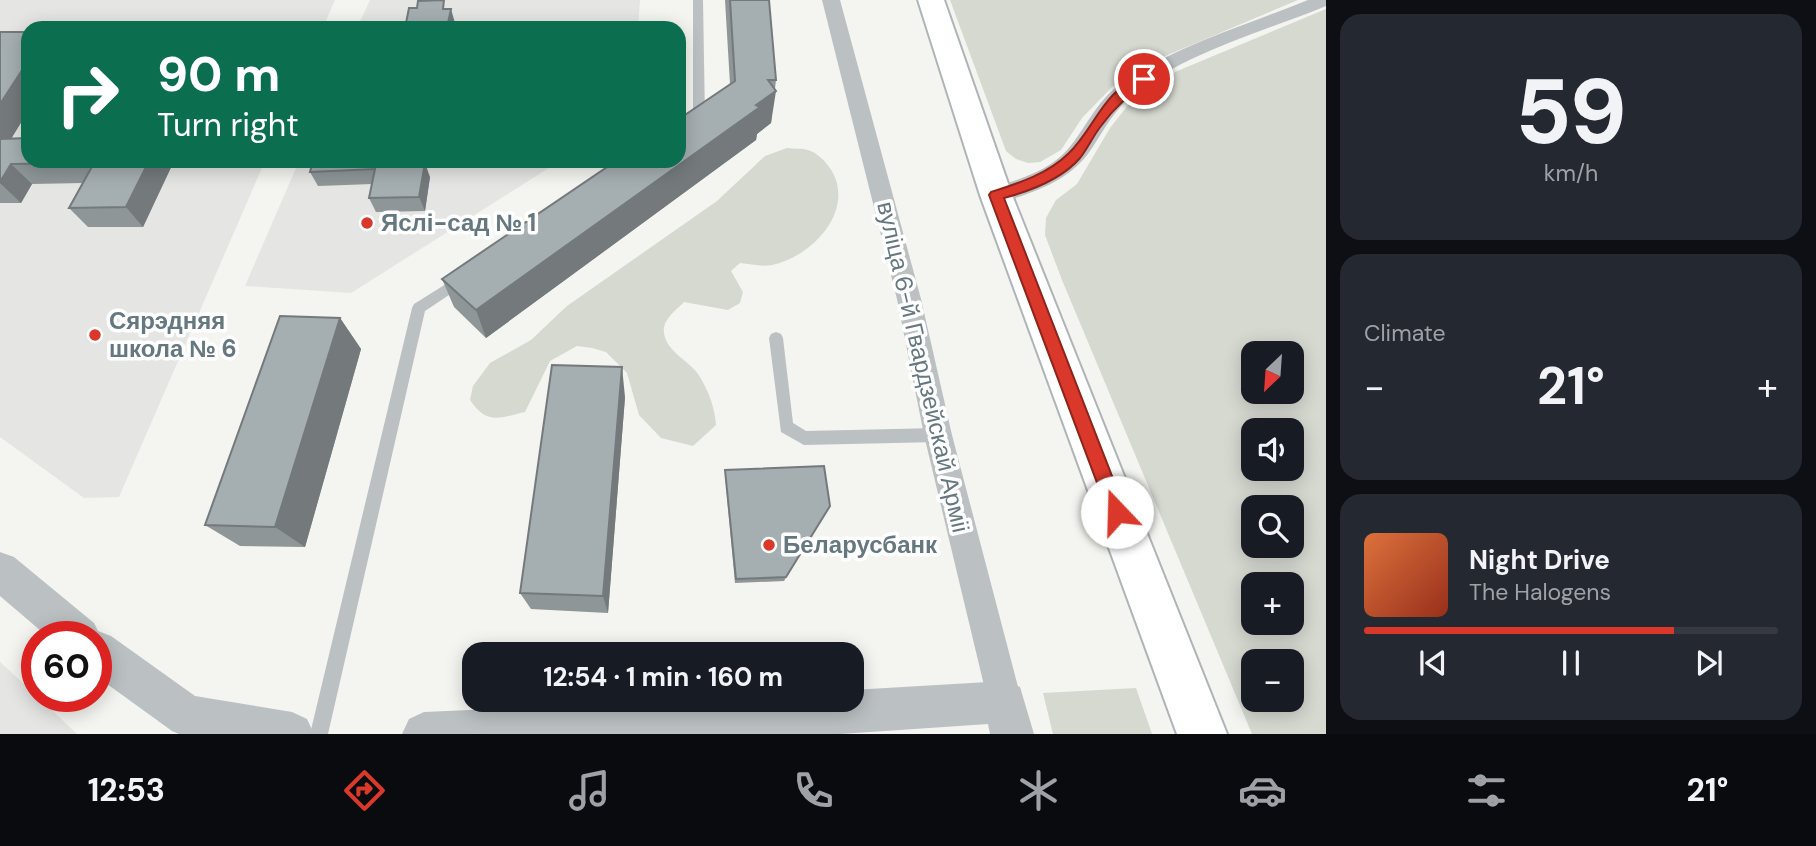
<!DOCTYPE html>
<html lang="en">
<head>
<meta charset="utf-8">
<style>
  body { margin:0; font-family:"DM Sans",sans-serif; background:#242831; color:#f1f3f6; height:100vh; display:flex; flex-direction:column; font-size:26px; white-space:nowrap }
  * { box-sizing:border-box; margin:0 }
  p { font-size:23px; color:#9ea1a6 }
  .icon { flex:none; width:38px; height:38px; fill:none; stroke:currentColor; stroke-width:2; stroke-linecap:round; stroke-linejoin:round }
  .map { position:relative; flex:1; overflow:hidden }
  .sheet { display:flex; flex-direction:column; gap:14px; padding:14px; background:#0d0f14; width:490px }
  .sheet>* { flex:none }
  .top-card { position:absolute; left:21px; top:21px; width:665px; height:147px; border-radius:21px; box-shadow:0 4px 18px #0003; background:#0b6e4f; color:#fff; overflow:hidden }
  .needle { width:46px; rotate:205deg }
  .tools { position:absolute; left:1241px; top:341px; display:grid; gap:14px }
  .tools a { display:grid; place-items:center; width:63px; height:63px; border-radius:14px; background:#171b24; box-shadow:0 4px 18px #0003; font-size:35px }
  .speed { position:absolute; left:21px; top:621px; display:flex; gap:14px; font-size:35px; font-weight:700; text-align:center }
  .speed>* { display:grid; place-content:center; width:91px; height:91px; border-radius:50%; background:#171b24; box-shadow:0 4px 18px #0003; line-height:1 }
  .speed .limit { border:10px solid #d22; background:#fff; color:#111 }
  .pin { position:absolute; display:grid; place-items:center; width:60px; height:60px; color:#fff; margin:-30px; border:4px solid #fff; border-radius:50%; box-shadow:0 2px 7px #0007 }
  .me { position:absolute; width:77px; margin:-38px; rotate:339deg; stroke-linejoin:round; filter:drop-shadow(0 0 5px #0008) }
  .turn { display:flex; align-items:center; gap:24px; height:147px; padding:0 21px; font-size:32px }
  .turn .icon { width:91px; height:91px; stroke-width:2.5 }
  .turn b { display:block; font-size:49px; line-height:60px }
  .big { font-size:52px; font-weight:700; line-height:1.1 }
  .sheet .widget { flex:1; display:flex; flex-direction:column; justify-content:center; gap:10px; min-width:0; padding:0 24px; border-radius:21px; background:#242831 }
  .sheet .dial { align-items:center; gap:0 }
  .dial b { font-size:91px; line-height:1 }
  .song { display:flex; align-items:center; gap:21px }
  .cover { width:84px; height:84px; border-radius:10px; background:linear-gradient(135deg,hsl(20 70% 55%),hsl(10 70% 35%)) }
  .played { height:7px; border-radius:4px; background:linear-gradient(90deg,#da382a 75%,#363941 75%) }
  .keys { display:flex; justify-content:space-around; direction:ltr }
  .heat { display:flex; justify-content:space-between; align-items:center; font-size:38px; direction:ltr }
  .trip { position:absolute; left:462px; top:642px; width:402px; height:70px; border-radius:21px; background:#171b24; box-shadow:0 4px 18px #0003; font-weight:700; line-height:70px; text-align:center }
  .tab-bar { display:flex; height:112px; justify-content:space-around; align-items:center; background:#090b0e; color:#9ea1a6 }
  .tab-bar .icon { width:49px; height:49px }
  .tab-bar .on { color:#da382a }
  .tab-bar b { font-size:32px; color:#f1f3f6 }
  main { display:flex; flex:1; min-height:0 }
  .map>svg:first-child { display:block }
  .built { fill:#e5e5e4 }
  .green { fill:#d5d9d0; fill-rule:evenodd }
  .lines { fill:none; stroke-linecap:round; stroke-linejoin:round }
  .primary-casing { stroke:#aeb4b7; stroke-width:4 }
  .service { fill:#bbc0c2; fill-rule:evenodd }
  .minor { fill:#bbc0c2; fill-rule:evenodd }
  .tertiary { fill:#bbc0c2; fill-rule:evenodd }
  .primary { fill:#fff; fill-rule:evenodd }
  .wall { fill:#8e9698 }
  .shaded-wall { fill:#747a7c }
  .building { fill:#a5aeb1; stroke:#747a7c; stroke-width:2 }
  .route { fill:#da382a; stroke:#8e241b; stroke-width:2 }
  .poi-dot { fill:#da382a; stroke:#fff; stroke-width:2.5 }
  .labels { text-anchor:middle; stroke-width:7; stroke-linejoin:round; paint-order:stroke }
  .poi-label { font-size:24px; font-weight:bold; fill:#657880; stroke:#fff; text-anchor:start }
  .street-label { font-size:24px; fill:#657880; stroke:#fff }
</style>
</head>
<body>
<main>
<div class="map">
<svg width="1326" height="734" viewBox="0 0 1326 734">
  <rect width="100%" height="100%" fill="#f4f4f0"/>
  <!-- built -->
  <g class="built">
    <path d="M0,0H335L323,28H28V161H265L119,497L84,498L0,437Z"/>
    <path d="M370,0H640L638,28H357Z"/>
    <path d="M299,161H560L351,293L245,286Z"/>
    <path d="M0,662L37,696L77,734H0Z"/>
  </g>
  <!-- green -->
  <g class="green">
    <path d="M950,0H1298L1158,59L1112,87L1082,118L1061,150L1040,162L1028,163L1016,159L1006,151Z"/>
    <path d="M1326,9V734H1252L1062,280L1045,235L1046,218L1056,200L1077,184L1110,128L1133,99L1175,72ZM1253,354H1292V392H1253ZM1292,430V469H1253V430ZM1253,508H1292V546H1253ZM1292,584V623H1253V584ZM1253,662H1292V700H1253Z"/>
    <path d="M787,148C794,149 802,148 808,150C817,152 827,163 832,171C855,212 811,257 772,265C762,267 750,264 740,263L731,271L743,292L740,303L728,310L684,302C676,310 662,320 664,333C666,351 689,361 698,374C708,389 715,408 716,425L693,446L661,438L639,415L627,373L606,352L592,348L577,346L550,361L525,412C499,418 487,425 470,400L473,386L490,363L531,340L567,306L717,201L765,156Z"/>
    <path d="M1136,688L1152,734H1053L1043,693Z"/>
  </g>
  <g class="lines">
    <defs>
      <path id="primary" d="M918,0H944L1012,195L1227,734H1177L980,195Z"/>
    </defs>
    <!-- primary casing -->
    <use href="#primary" class="primary-casing"/>
    <!-- service -->
    <g class="service">
      <path d="M693,0H703L705,119L679,136V127L693,117Z"/>
      <path d="M462,274L467,275L468,279L467,283L425,311L328,734H310L412,308L414,304Z"/>
      <path d="M776,332L781,334L783,338L793,423L806,431L938,428L943,430L945,435L943,440L938,442L804,445L781,432L769,338L771,334Z"/>
    </g>
    <!-- minor -->
    <g class="minor">
      <path d="M822,0H840L921,299L952,435L1022,702L1017,714L1005,719L993,714L988,702L924,435L897,299Z"/>
      <path d="M1308,0H1326V6C1266,31 1170,57 1124,103C1110,117 1101,135 1090,151C1074,174 1050,186 1024,195C1012,199 1000,205 988,201L985,195L988,189C1017,180 1048,172 1068,149C1086,128 1096,102 1118,86C1175,45 1245,26 1308,0Z"/>
    </g>
    <!-- tertiary -->
    <g class="tertiary">
      <path d="M0,552L14,557L94,623L98,631L111,636L195,696L292,712L307,719L314,734H179L172,731L96,676V637H48L0,596Z"/>
      <path d="M1005,681L1020,687L1034,734H990L988,724L841,734H402L409,719L424,712L703,700H852V690Z"/>
    </g>
    <!-- primary -->
    <use href="#primary" class="primary"/>
  </g>
  <!-- wall -->
  <g class="wall">
    <path d="M725,0H769L776,80L771,123L757,134L756,140L486,338L454,307L442,279L730,84Z"/>
    <path d="M0,32H28V111L11,139L174,161L143,227H88L69,208L82,183L32,184L21,203H0Z"/>
    <path d="M408,163L430,177L425,211L376,212L369,198L372,184L318,186L310,172Z"/>
    <path d="M340,318L361,349L305,547L240,546L205,525Z"/>
    <path d="M625,397L608,613L531,609L520,593Z"/>
    <path d="M725,470L830,506L784,581L735,583L725,475Z"/>
  </g>
  <!-- shaded-wall -->
  <g class="shaded-wall">
    <path d="M451,9L455,23L454,28H447Z"/>
    <path d="M28,61V111L0,157V104Z"/>
    <path d="M776,91L771,123L757,134L756,140L486,338L476,310Z"/>
    <path d="M149,161H174L143,227L126,207Z"/>
    <path d="M425,163L430,177L425,211L419,197Z"/>
    <path d="M11,164L32,184L21,203L0,183Z"/>
    <path d="M340,318L361,349L305,547L275,527Z"/>
    <path d="M622,367L625,397L608,613L603,596Z"/>
  </g>
  <!-- building -->
  <g class="building">
    <path d="M444,0L443,9H451L447,28H405L409,8H417L418,1Z"/>
    <path d="M730,0H769L776,80H768L776,91L756,105L760,107L476,310L442,279L616,161H679V119L735,81Z"/>
    <path d="M0,32H28V61L0,104Z"/>
    <path d="M28,138V161H149L126,207L69,208L94,163L11,164L0,182V139Z"/>
    <path d="M313,161H400V163H425L419,197L369,198L375,169L310,172Z"/>
    <path d="M280,316L340,318L275,527L205,525Z"/>
    <path d="M552,365L622,367L603,596L520,593Z"/>
    <path d="M824,466L830,506L786,577L736,579L725,470Z"/>
  </g>
  <!-- route -->
  <path class="route" d="M1144,75L1150,79L1148,82C1129,94 1114,108 1101,126C1093,136 1088,148 1080,158C1062,179 1030,191 1004,198L1126,512L1124,518L1117,521L1111,518L1108,512L989,195L991,192C1019,183 1048,174 1069,153C1095,128 1103,89 1144,75Z"/>
  <!-- markers -->
  <g class="poi-dot">
    <circle cx="367" cy="223" r="7"/>
    <circle cx="95" cy="335" r="7"/>
    <circle cx="769" cy="545" r="7"/>
  </g>
  <g class="labels">
    <!-- poi labels -->
    <g class="poi-label">
      <text x="381" y="231">Яслі-сад № 1</text>
      <text x="109" y="329">Сярэдняя<tspan x="109" dy="28">школа № 6</tspan></text>
      <text x="783" y="553">Беларусбанк</text>
    </g>
    <!-- street labels -->
    <g class="street-label">
      <text transform="translate(923 367) rotate(77)" y="8">вуліца 6-й Гвардзейскай Арміі</text>
    </g>
  </g>
</svg>
<div class="tools">
<a><svg class="needle" viewBox="-14 -14 28 28"><path d="M0-13l5 13h-10z" fill="#e53935"/><path d="M0 13l5-13h-10z" fill="#9ea1a6"/></svg></a>
<a><svg class="icon" aria-label="sound" viewBox="0 0 24 24"><path d="M4 9h4l5-4v14l-5-4H4zM17 9q2 3 0 6"/></svg></a>
<a><svg class="icon" aria-label="search" viewBox="0 0 24 24"><circle cx="10" cy="10" r="6"/><path d="M15 15l6 6"/></svg></a>
<a>+</a>
<a>−</a>
</div>
<div class="speed"><div class="limit">60</div></div>
<div class="pin" style="left:1144px;top:79px;background:#d93025"><svg class="icon" aria-label="arrive" viewBox="0 0 24 24"><path d="M6 21V4h12l-3 4 3 4H6"/></svg></div>
<svg class="me" style="left:1117px;top:512px" viewBox="-20 -20 40 40"><circle r="19" fill="#fff"/><path d="M0-13L10 11 0 6-10 11z" fill="#da382a"/></svg>
<div class="trip">12:54 · 1 min · 160 m</div>
<div class="top-card">
<div class="turn"><svg class="icon" aria-label="right" viewBox="0 0 24 24"><path d="M7 20v-9h11M14 6l5 5-5 5"/></svg><div><b>90 m</b>Turn right</div></div>
</div>
</div>
<section class="sheet">
<div class="widget dial"><b>59</b><p>km/h</p></div>
<div class="widget"><p>Climate</p>
<div class="heat"><a>−</a><b class="big">21°</b><a>+</a></div>
</div>
<div class="widget">
<div class="song"><i class="cover"></i><div><b>Night Drive</b><p>The Halogens</p></div></div>
<div class="played"></div>
<div class="keys"><svg class="icon" aria-label="previous" viewBox="0 0 24 24"><path d="M18 5L8 12l10 7zM5 5v14"/></svg><svg class="icon" aria-label="pause" viewBox="0 0 24 24"><path d="M8 5v14M16 5v14"/></svg><svg class="icon" aria-label="next" viewBox="0 0 24 24"><path d="M6 5l10 7-10 7zM19 5v14"/></svg></div>
</div>
</section>
</main>
<nav class="tab-bar">
<b>12:53</b>
<svg class="icon on" aria-label="directions" viewBox="0 0 24 24"><path d="M12 3l9 9-9 9-9-9zM9 14v-3h6M13 9l2 2-2 2"/></svg>
<svg class="icon" aria-label="music" viewBox="0 0 24 24"><path d="M9 18V5l10-2v13"/><circle cx="6" cy="18" r="3"/><circle cx="16" cy="16" r="3"/></svg>
<svg class="icon" aria-label="phone" viewBox="0 0 24 24"><path d="M5 4h4l2 5-3 2q2 4 5 5l2-3 5 2v4C11 20 4 13 5 4z"/></svg>
<svg class="icon" aria-label="climate" viewBox="0 0 24 24"><path d="M12 3v18M4 7l16 10M4 17L20 7"/></svg>
<svg class="icon" aria-label="car" viewBox="0 0 24 24"><path d="M5 17H2v-5l4-1 3-4h7l3 4 3 1v5h-3M9 17h6M6 11h13"/><circle cx="7" cy="17" r="2"/><circle cx="17" cy="17" r="2"/></svg>
<svg class="icon" aria-label="filters" viewBox="0 0 24 24"><path d="M4 7h16M4 17h16"/><circle cx="9" cy="7" r="2"/><circle cx="15" cy="17" r="2"/></svg>
<b>21°</b>
</nav>
</body>
</html>
